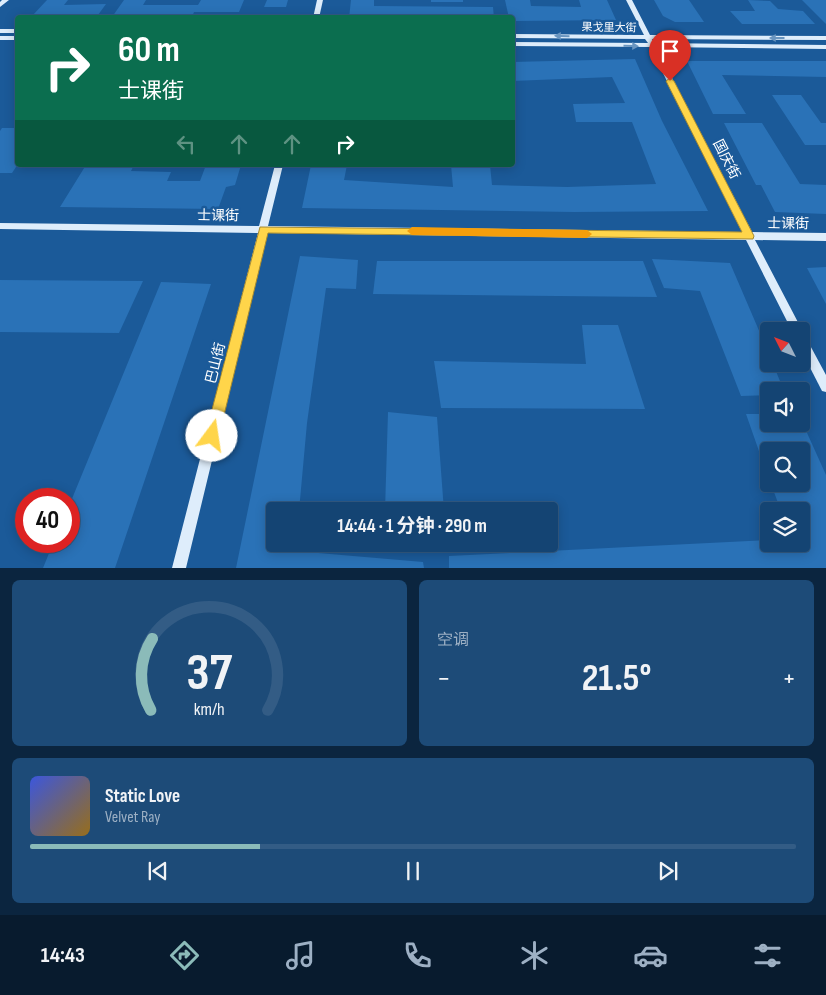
<!DOCTYPE html>
<html lang="zh">
<head>
<meta charset="utf-8">
<style>
  body { margin:0; font-family:"Sofia Sans Condensed","Noto Sans SC",sans-serif; background:#1d4b78; color:#f1f3f6; height:100vh; display:flex; flex-direction:column; font-size:19px; white-space:nowrap }
  * { box-sizing:border-box; margin:0 }
  p { font-size:16px; color:#9db0c4 }
  .icon { flex:none; width:28px; height:28px; fill:none; stroke:currentColor; stroke-width:2; stroke-linecap:round; stroke-linejoin:round }
  .map { position:relative; height:568px; overflow:hidden }
  .side { display:flex; flex-direction:column; gap:12px; padding:12px; background:#0b253f; flex:1 }
  .side>* { flex:none }
  .guide { position:absolute; left:15px; top:15px; width:500px; height:152px; border-radius:5px; box-shadow:0 2px 12px #0003,0 0 0 1px #335c85; background:#0b6e4f; color:#fff; overflow:hidden }
  .needle { width:32px; rotate:312deg }
  .tools { position:absolute; left:760px; top:322px; display:grid; gap:10px }
  .tools a { display:grid; place-items:center; width:50px; height:50px; border-radius:5px; background:#144473; box-shadow:0 2px 12px #0003,0 0 0 1px #335c85; font-size:25px }
  .speed { position:absolute; left:15px; top:488px; display:flex; gap:10px; font-size:25px; font-weight:700; text-align:center }
  .speed>* { display:grid; place-content:center; width:65px; height:65px; border-radius:50%; background:#144473; box-shadow:0 2px 12px #0003,0 0 0 1px #335c85; line-height:1 }
  .speed .limit { border:8px solid #d22; background:#fff; color:#111 }
  .pin { position:absolute; display:grid; place-items:center; width:42px; height:42px; color:#fff; margin:-51px -21px; border-radius:50% 50% 50% 0; rotate:-45deg; box-shadow:0 0 5px #0007 }
  .pin .icon { rotate:45deg }
  .me { position:absolute; width:55px; margin:-28px; rotate:14deg; stroke-linejoin:round; filter:drop-shadow(0 0 4px #0008) }
  .turn { display:flex; align-items:center; gap:18px; height:105px; padding:0 20px; font-size:22px }
  .turn .icon { width:65px; height:65px; stroke-width:2.5 }
  .turn b { display:block; font-size:35px; line-height:42px }
  .lanes { display:flex; align-items:center; height:48px; padding:0 20px; background:#0003; justify-content:center; gap:25px; direction:ltr }
  .lanes .off { opacity:.35 }
  .big { font-size:38px; font-weight:700; line-height:1.1 }
  .side .widget { flex:1; display:flex; flex-direction:column; justify-content:center; gap:8px; min-width:0; padding:0 18px; border-radius:8px; background:#1d4b78 }
  .side .dial { align-items:center; gap:0 }
  .dial svg { height:130px; overflow:visible; fill:none; stroke:#335c85; stroke-width:7; stroke-linecap:round; text-anchor:middle }
  .dial text { fill:#f1f3f6; stroke:none }
  .song { display:flex; align-items:center; gap:15px }
  .cover { width:60px; height:60px; border-radius:8px; background:linear-gradient(135deg,hsl(230 70% 55%),hsl(40 70% 35%)) }
  .played { height:5px; border-radius:2px; background:linear-gradient(90deg,#8bbbb9 30%,#335c85 30%) }
  .keys { display:flex; justify-content:space-around; direction:ltr }
  .heat { display:flex; justify-content:space-between; align-items:center; font-size:28px; direction:ltr }
  .side .tiles { flex:1; display:grid; gap:12px; grid-template-columns:1fr 1fr }
  .widget:last-child { grid-column:span 2 }
  .trip { position:absolute; left:266px; top:502px; width:292px; height:50px; border-radius:5px; background:#144473; box-shadow:0 2px 12px #0003,0 0 0 1px #335c85; font-weight:700; line-height:50px; text-align:center }
  .dock { display:flex; height:80px; justify-content:space-around; align-items:center; background:#081b2e; color:#9db0c4 }
  .dock .icon { width:35px; height:35px }
  .dock .active { color:#8bbbb9 }
  .dock b { font-size:22px; color:#f1f3f6 }
  .map>svg:first-child { display:block }
  .building { fill:#2a72b7 }
  .lines { fill:none; stroke-linecap:round; stroke-linejoin:round }
  .secondary { fill:#deedfb; fill-rule:evenodd }
  .oneway { fill:#6995c0 }
  .route { fill:#ffd54a; stroke:#a68a30 }
  .slow { fill:#f59e0b }
  .labels { text-anchor:middle; stroke-width:5; stroke-linejoin:round; paint-order:stroke }
  .far-street-label { font-size:11px; fill:#fff; stroke:#1b5a99 }
  .street-label { font-size:14px; fill:#fff; stroke:#1b5a99 }
</style>
</head>
<body>
<div class="map">
<svg width="826" height="568" viewBox="0 0 826 568">
  <rect width="100%" height="100%" fill="#1b5a99"/>
  <!-- building -->
  <g class="building">
    <path d="M47,0H68L64,5L106,4L98,15L32,16Z"/>
    <path d="M124,0H146L143,5H198L201,0H244L239,12H194L192,17H112Z"/>
    <path d="M267,0H288L286,7H264Z"/>
    <path d="M351,0H374V6L493,7L494,18H349Z"/>
    <rect x="431" y="0" width="32" height="2"/>
    <path d="M505,0H530L531,6L581,7L579,0H607L616,20L512,21V18H509Z"/>
    <path d="M654,0H689L704,22H675L663,16Z"/>
    <path d="M748,0L770,1L778,9L803,11L815,24H742L730,11H755Z"/>
    <path d="M802,0H826V24Z"/>
    <path d="M277,14H291L290,18H267V16Z"/>
    <path d="M635,59L662,121L708,211L574,212L302,208L311,165H347L344,180L453,187L451,165H490L492,185L567,187L656,184L632,122H576L573,104L625,103L612,77L512,81V62Z"/>
    <path d="M687,61H826V77L722,75L746,114H713Z"/>
    <path d="M772,95H801L821,123H826V145H805Z"/>
    <path d="M724,123H762L800,184L826,185V214L775,212L761,185H756Z"/>
    <path d="M2,128H18V164L12,173H0V131Z"/>
    <path d="M86,165H134L131,171L171,172L167,181H200L206,165H241L235,185L226,187L218,209L60,207Z"/>
    <path d="M300,256L358,260L356,289L326,288L307,423L299,511H275V544H296L295,551L423,562L424,568H236Z"/>
    <path d="M652,259L730,263L769,354V364H773L784,391H769V395L741,396L700,291L664,288Z"/>
    <path d="M377,261H643L657,297L373,294Z"/>
    <path d="M826,267V304L807,268Z"/>
    <path d="M0,280L143,281L119,333L0,332Z"/>
    <path d="M161,282L211,284L115,568H43L54,541H69V506Z"/>
    <path d="M582,325H618L645,409L441,408L434,361L586,364Z"/>
    <path d="M388,412L437,417L444,511H385Z"/>
    <path d="M746,414H769V424H803L826,475V568H449V556L769,540V544H801V511H781L771,484H801V451H769L768,477Z"/>
  </g>
  <g class="lines">
    <!-- secondary -->
    <g class="secondary">
      <path d="M2,0H9L0,7V2Z"/>
      <path d="M317,0H323L319,18H313Z"/>
      <path d="M626,0H632L650,35L826,36V40L652,39L654,43L826,45V49L656,47L752,232L826,233V241L755,240L801,328L802,331L801,333V331H792L746,240L267,233L186,568H172L258,233L0,229V223L259,226L275,165H283L268,226L742,232L650,47L512,46V42L648,43L645,39L512,38V34L644,35Z"/>
      <rect x="0" y="29" width="18" height="4"/>
      <rect x="0" y="36" width="18" height="4"/>
      <path d="M801,334L805,336L826,375V392L822,391L801,350Z"/>
    </g>
  </g>
  <!-- one-way arrows -->
  <defs><path id="oneway-solid" d="M-6-.8H1V-3.2L6.5 0L1 3.2V.8H-6Z" transform="scale(1.25)"/></defs>
  <g class="oneway">
    <use href="#oneway-solid" transform="translate(562 36) rotate(-179)"/>
    <use href="#oneway-solid" transform="translate(777 38) rotate(-180)"/>
    <use href="#oneway-solid" transform="translate(631 46) rotate(1)"/>
  </g>
  <!-- route -->
  <path class="route" d="M670,78L674,81L754,236L753,239L268,233L219,436L217,441L212,443L207,441L205,436L260,227L742,232L666,81Z"/>
  <!-- slow -->
  <path class="slow" d="M412,227L587,230L592,234L587,238L412,235L407,231Z"/>
  <g class="labels">
    <!-- far-street labels -->
    <g class="far-street-label">
      <text transform="translate(609 27) rotate(1)" y="4">果戈里大街</text>
    </g>
    <!-- street labels -->
    <g class="street-label">
      <text transform="translate(727 159) rotate(63)" y="5">国庆街</text>
      <text transform="translate(218 215) rotate(1)" y="5">士课街</text>
      <text transform="translate(788 223) rotate(1)" y="5">士课街</text>
      <text transform="translate(215 363) rotate(-76)" y="5">巴山街</text>
    </g>
  </g>
</svg>
<div class="tools">
<a><svg class="needle" viewBox="-14 -14 28 28"><path d="M0-13l5 13h-10z" fill="#e53935"/><path d="M0 13l5-13h-10z" fill="#9db0c4"/></svg></a>
<a><svg class="icon" aria-label="sound" viewBox="0 0 24 24"><path d="M4 9h4l5-4v14l-5-4H4zM17 9q2 3 0 6"/></svg></a>
<a><svg class="icon" aria-label="search" viewBox="0 0 24 24"><circle cx="10" cy="10" r="6"/><path d="M15 15l6 6"/></svg></a>
<a><svg class="icon" aria-label="layers" viewBox="0 0 24 24"><path d="M12 4l9 5-9 5-9-5zM3 14l9 5 9-5"/></svg></a>
</div>
<div class="speed"><div class="limit">40</div></div>
<div class="pin" style="left:670px;top:81px;background:#d93025"><svg class="icon" aria-label="arrive" viewBox="0 0 24 24"><path d="M6 21V4h12l-3 4 3 4H6"/></svg></div>
<svg class="me" style="left:212px;top:436px" viewBox="-20 -20 40 40"><circle r="19" fill="#fff"/><path d="M0-13L10 11 0 6-10 11z" fill="#ffd54a"/></svg>
<div class="trip">14:44 · 1 分钟 · 290 m</div>
<div class="guide">
<div class="turn"><svg class="icon" aria-label="right" viewBox="0 0 24 24"><path d="M7 20v-9h11M14 6l5 5-5 5"/></svg><div><b>60 m</b>士课街</div></div>
<div class="lanes"><svg class="icon off" aria-label="left" viewBox="0 0 24 24"><path d="M17 20v-9H6M10 6l-5 5 5 5"/></svg><svg class="icon off" aria-label="ahead" viewBox="0 0 24 24"><path d="M12 20V5M6 11l6-6 6 6"/></svg><svg class="icon off" aria-label="ahead" viewBox="0 0 24 24"><path d="M12 20V5M6 11l6-6 6 6"/></svg><svg class="icon" aria-label="right" viewBox="0 0 24 24"><path d="M7 20v-9h11M14 6l5 5-5 5"/></svg></div>
</div>
</div>
<section class="side">
<div class="tiles">
<div class="widget dial"><svg viewBox="0 0 100 80">
<path d="M14 69A42 42 0 1 1 86 69"/>
<path d="M14 69A42 42 0 0 1 15 25" stroke="#8bbbb9"/>
<text x="50" y="56" font-size="32" font-weight="700">37</text>
<text x="50" y="72" font-size="11">km/h</text>
</svg></div>
<div class="widget"><p>空调</p>
<div class="heat"><a>−</a><b class="big">21.5°</b><a>+</a></div>
</div>
<div class="widget">
<div class="song"><i class="cover"></i><div><b>Static Love</b><p>Velvet Ray</p></div></div>
<div class="played"></div>
<div class="keys"><svg class="icon" aria-label="previous" viewBox="0 0 24 24"><path d="M18 5L8 12l10 7zM5 5v14"/></svg><svg class="icon" aria-label="pause" viewBox="0 0 24 24"><path d="M8 5v14M16 5v14"/></svg><svg class="icon" aria-label="next" viewBox="0 0 24 24"><path d="M6 5l10 7-10 7zM19 5v14"/></svg></div>
</div>
</div>
</section>
<nav class="dock">
<b>14:43</b>
<svg class="icon active" aria-label="directions" viewBox="0 0 24 24"><path d="M12 3l9 9-9 9-9-9zM9 14v-3h6M13 9l2 2-2 2"/></svg>
<svg class="icon" aria-label="music" viewBox="0 0 24 24"><path d="M9 18V5l10-2v13"/><circle cx="6" cy="18" r="3"/><circle cx="16" cy="16" r="3"/></svg>
<svg class="icon" aria-label="phone" viewBox="0 0 24 24"><path d="M5 4h4l2 5-3 2q2 4 5 5l2-3 5 2v4C11 20 4 13 5 4z"/></svg>
<svg class="icon" aria-label="climate" viewBox="0 0 24 24"><path d="M12 3v18M4 7l16 10M4 17L20 7"/></svg>
<svg class="icon" aria-label="car" viewBox="0 0 24 24"><path d="M5 17H2v-5l4-1 3-4h7l3 4 3 1v5h-3M9 17h6M6 11h13"/><circle cx="7" cy="17" r="2"/><circle cx="17" cy="17" r="2"/></svg>
<svg class="icon" aria-label="filters" viewBox="0 0 24 24"><path d="M4 7h16M4 17h16"/><circle cx="9" cy="7" r="2"/><circle cx="15" cy="17" r="2"/></svg>
</nav>
</body>
</html>
